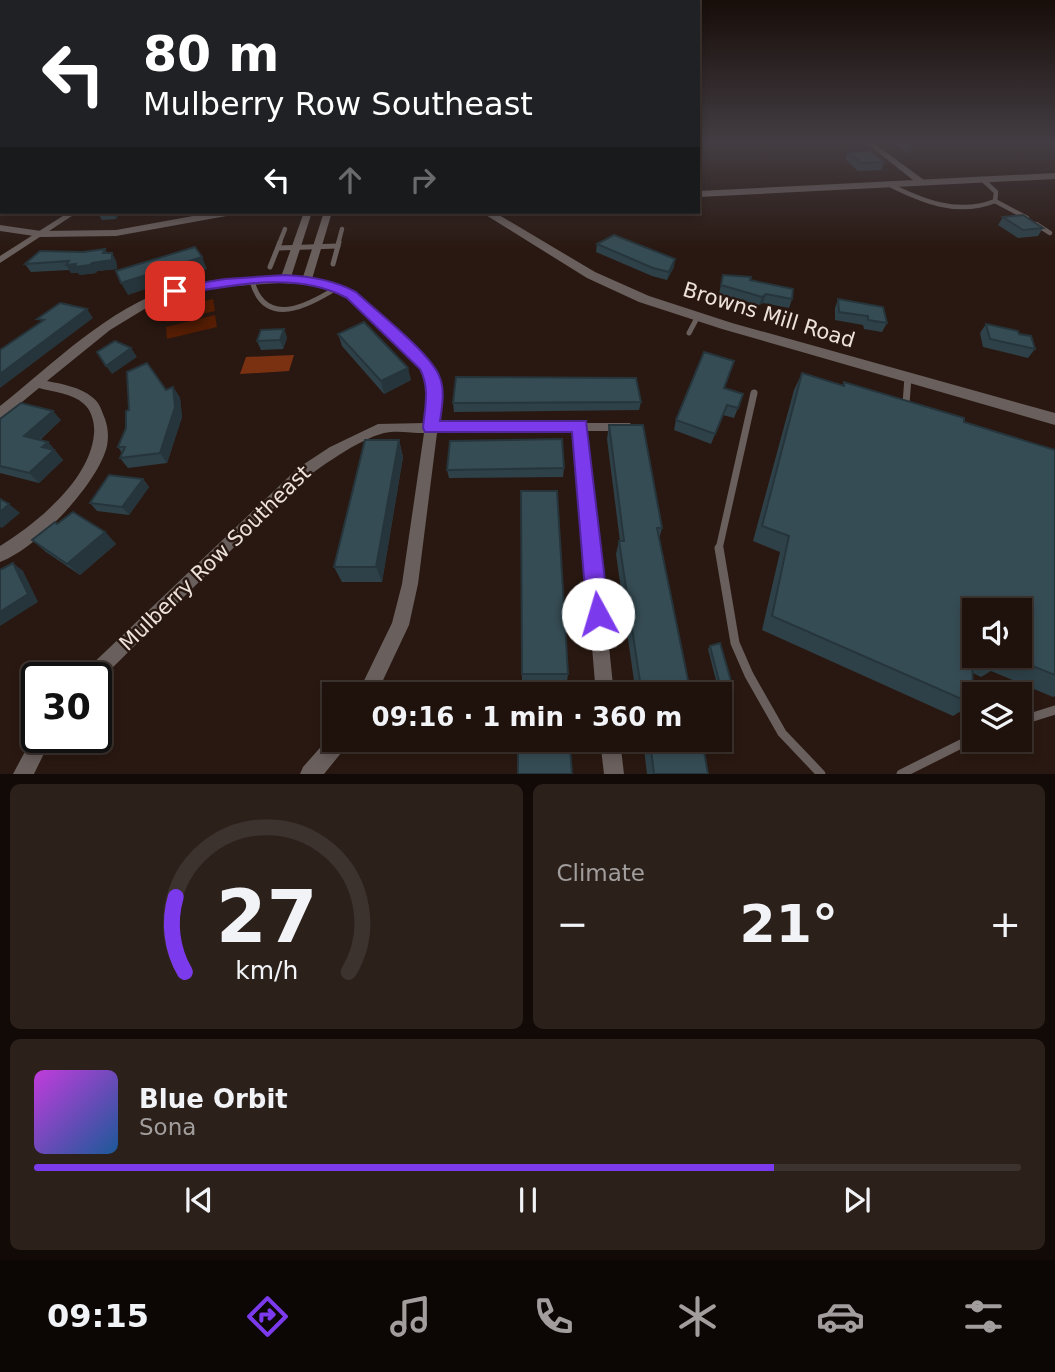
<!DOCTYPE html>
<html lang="en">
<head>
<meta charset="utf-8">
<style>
  body { margin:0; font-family:"DejaVu Sans",sans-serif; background:#2c201b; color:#f1f3f6; height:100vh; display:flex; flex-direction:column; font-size:26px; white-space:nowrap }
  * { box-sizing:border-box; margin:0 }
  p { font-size:23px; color:#a19e9d }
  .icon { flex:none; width:38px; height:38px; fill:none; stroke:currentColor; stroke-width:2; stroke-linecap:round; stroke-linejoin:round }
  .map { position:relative; height:774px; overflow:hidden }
  .sheet { display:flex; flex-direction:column; gap:10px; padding:10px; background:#110a07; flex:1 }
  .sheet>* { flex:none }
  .hud { position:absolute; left:0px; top:0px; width:700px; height:214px; box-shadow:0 4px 10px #0003,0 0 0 2px #3c322e; background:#202124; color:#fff; overflow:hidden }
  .buttons { position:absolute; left:962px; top:598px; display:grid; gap:14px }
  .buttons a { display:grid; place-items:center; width:70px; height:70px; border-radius:0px; background:#1f120d; box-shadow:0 4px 10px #0003,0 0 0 2px #3c322e; font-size:35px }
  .speed { position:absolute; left:21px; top:662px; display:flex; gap:14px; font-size:35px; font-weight:700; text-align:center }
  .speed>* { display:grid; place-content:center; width:91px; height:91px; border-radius:50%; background:#1f120d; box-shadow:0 4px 10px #0003,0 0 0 2px #3c322e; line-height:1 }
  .speed .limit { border:4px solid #111; border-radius:10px; background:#fff; color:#111 }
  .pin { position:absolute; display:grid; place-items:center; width:60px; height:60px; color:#fff; margin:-30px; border-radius:14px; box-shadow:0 4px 10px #0006 }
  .me { position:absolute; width:77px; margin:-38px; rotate:354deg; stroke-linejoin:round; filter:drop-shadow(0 0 5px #0008) }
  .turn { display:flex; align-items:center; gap:24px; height:147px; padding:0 28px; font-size:32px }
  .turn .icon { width:91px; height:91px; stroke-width:2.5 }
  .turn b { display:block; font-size:49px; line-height:60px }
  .lanes { display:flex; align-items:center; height:66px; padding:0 28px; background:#0003; justify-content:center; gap:35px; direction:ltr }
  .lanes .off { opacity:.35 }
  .big { font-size:52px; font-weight:600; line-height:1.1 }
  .sheet .tile { flex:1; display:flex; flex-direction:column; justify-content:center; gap:10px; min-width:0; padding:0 24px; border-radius:10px; background:#2c201b }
  .sheet .dial { align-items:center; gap:0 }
  .dial svg { height:182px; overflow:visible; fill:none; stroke:#3c322e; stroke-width:7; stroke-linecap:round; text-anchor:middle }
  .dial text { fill:#f1f3f6; stroke:none }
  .song { display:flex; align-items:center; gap:21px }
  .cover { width:84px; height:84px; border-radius:10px; background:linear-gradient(135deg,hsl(290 70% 55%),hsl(210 70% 35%)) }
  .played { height:7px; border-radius:4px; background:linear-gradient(90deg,#7c3aed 75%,#3c322e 75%) }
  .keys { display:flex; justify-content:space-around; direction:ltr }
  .heat { display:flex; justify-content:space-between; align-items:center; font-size:38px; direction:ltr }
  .sheet .tiles { flex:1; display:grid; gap:10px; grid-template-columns:1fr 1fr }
  .tile:last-child { grid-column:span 2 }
  .trip { position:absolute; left:322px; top:682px; width:410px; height:70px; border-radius:0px; background:#1f120d; box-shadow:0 4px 10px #0003,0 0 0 2px #3c322e; font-weight:600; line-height:70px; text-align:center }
  .tab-bar { display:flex; height:112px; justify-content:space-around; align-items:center; background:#0c0705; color:#a19e9d }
  .tab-bar .icon { width:49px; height:49px }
  .tab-bar .active { color:#7c3aed }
  .tab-bar b { font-size:32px; color:#f1f3f6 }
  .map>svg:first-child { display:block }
  .green { fill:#541d04 }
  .water { fill:#793112 }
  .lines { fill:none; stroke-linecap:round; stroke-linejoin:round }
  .service-far3 { stroke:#695f5c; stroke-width:4.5 }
  .service-far2 { stroke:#695f5c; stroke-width:5 }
  .service-far1 { stroke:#695f5c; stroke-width:7 }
  .service { stroke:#695f5c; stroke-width:9 }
  .minor { fill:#695f5c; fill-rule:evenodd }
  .tertiary { fill:#695f5c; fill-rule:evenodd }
  .wall { fill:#2e4148; fill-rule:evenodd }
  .shaded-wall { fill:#26353b }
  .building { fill:#364c54; stroke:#26353b; stroke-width:2 }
  .route { fill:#7c3aed; stroke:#51269a; stroke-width:2 }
  .labels { text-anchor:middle; stroke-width:5; stroke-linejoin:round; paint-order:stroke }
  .street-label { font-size:21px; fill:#ede1dc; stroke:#291811 }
</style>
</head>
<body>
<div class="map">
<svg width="1055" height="774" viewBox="0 0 1055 774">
  <rect width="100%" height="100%" fill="#291811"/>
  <!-- green -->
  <g class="green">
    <path d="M213,299L215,311L166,322V310Z"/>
    <path d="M215,315L217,327L167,339L166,327Z"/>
  </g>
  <!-- water -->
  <path class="water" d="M294,355L289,371L240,374L246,357Z"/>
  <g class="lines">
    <!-- service-far3 -->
    <g class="service-far3">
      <path d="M888,184C922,201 957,216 995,201L996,192L982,179"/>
      <path d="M995,201L1027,218"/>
      <path d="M1036,224L1050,233"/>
      <path d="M279,244L285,229"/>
      <path d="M338,244L342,229"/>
    </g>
    <!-- service-far2 -->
    <g class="service-far2">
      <path d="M278,248L338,246"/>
      <path d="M333,264L339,242"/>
      <path d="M270,267L280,242"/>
      <path d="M252,281C265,329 308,306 338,287"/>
      <path d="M689,333L698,316"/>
    </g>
    <!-- service-far1 -->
    <g class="service-far1">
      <path d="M906,404L908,377"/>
      <path d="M719,549L754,393"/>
    </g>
    <!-- service -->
    <g class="service">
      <path d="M719,548L735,643L749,675L782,733L821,774"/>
      <path d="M1020,721L1055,710"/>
      <path d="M901,774L975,737"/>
    </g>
    <!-- minor -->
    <g class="minor">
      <path d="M865,142H872L924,180V184H918Z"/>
      <path d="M69,212H78L0,263V256Z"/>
      <path d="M304,212H312L291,277H303L324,212H332L312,279L331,283L355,293L430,363C442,384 441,400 438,423H630L632,426L630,429L625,431H587L614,695H596L574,431L437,433L418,584L409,625L376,695H357L392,623L402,584L424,433C411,433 396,430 384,433C359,439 317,469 297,485L97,683L96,677H82L85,671L298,468L330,447L378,424L425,423C428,403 430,387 421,368L347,297L316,285L279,283L193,289L156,302L110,330L47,381C62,384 80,387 92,397C98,401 101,408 103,414C108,425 109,435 107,446C98,484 36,549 0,562V546C37,523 90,480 94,434C95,424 92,411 84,404C72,393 54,392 39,388L5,416L0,418V406C52,365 109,307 173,288C207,278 246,278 281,277Z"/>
      <path d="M37,729V737H52L34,774H13Z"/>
      <path d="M334,732V740H349L346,747L324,774H300L303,767Z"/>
      <path d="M600,740H620L624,774H604Z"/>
    </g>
    <!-- tertiary -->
    <g class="tertiary">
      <path d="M1055,173V179L698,197V191Z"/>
      <path d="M215,212H238L232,215L116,236L41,237L0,231V225L41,231L116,230Z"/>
      <path d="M481,212H494L595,272L649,296L732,323L1055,413V425L722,329L639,302L587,278Z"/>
    </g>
  </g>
  <!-- wall -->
  <g class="wall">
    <path d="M892,142H922L907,153Z"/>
    <path d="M848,152L884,162L881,170L858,171L845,159Z"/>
    <path d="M97,212H121L116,219L102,220Z"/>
    <path d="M1003,217L1043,228L1038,236L1018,238L998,225Z"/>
    <path d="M597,244L674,267L667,280L652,276L596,252Z"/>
    <path d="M108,253H112L116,261L117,269L97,271L96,273L80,275L78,273H71L69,270L31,272L25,264Z"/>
    <path d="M723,275L750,280L792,299L789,308L763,303L759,305L719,294Z"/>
    <path d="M838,299L887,323L882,332L864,329L863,325L835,320V308Z"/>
    <path d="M986,324L1019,334L1035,349L1028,358L983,347L980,333Z"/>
    <path d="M284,329L287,338L283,349L261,350L257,341Z"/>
    <path d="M338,334L411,380L384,394L342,346Z"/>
    <path d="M802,373L843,386L844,382L964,422L1055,450V696L1053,697L991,671L981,677L973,673V704L953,716L762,630L780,552L753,541L794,390ZM975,611L1020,656H975Z"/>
    <path d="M173,387L180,398L182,417L167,463L128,468L120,458L122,453L118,447L126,428L129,410L166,390Z"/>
    <path d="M724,388L738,408L734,418L723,415L711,444L674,430L676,420Z"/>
    <path d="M641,402L639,410L454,412L453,403Z"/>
    <path d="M0,419L61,420L40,440L48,442L63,460L39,483L0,473Z"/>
    <path d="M609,425L662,528L659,539L691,695H636L616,554L619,541H620L607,439Z"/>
    <path d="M399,440L403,457L382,582H342L334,567Z"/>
    <path d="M564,468L563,477L449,478L447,470Z"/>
    <path d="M143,479L149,487L129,515L97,511L90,503Z"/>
    <path d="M521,491L568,674L567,682H522Z"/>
    <path d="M57,524L105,532L116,544L80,575L46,552L32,540Z"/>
    <path d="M710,646L733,688L730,691L719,692L708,649Z"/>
    <path d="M649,740H702L708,774H647L644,749Z"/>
  </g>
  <!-- shaded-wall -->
  <g class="shaded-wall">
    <path d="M916,142H922L907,153L910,146Z"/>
    <path d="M112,212H121L116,219Z"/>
    <path d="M105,249L110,257L112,253L116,261L117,269L97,271L96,273L80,275L78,273H71L66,265L92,263L103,253Z"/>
    <path d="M202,257L207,269L128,295L121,283Z"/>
    <path d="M675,259L674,267L667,280L669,272Z"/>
    <path d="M766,294L763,303L759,305L762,297Z"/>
    <path d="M87,309L93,318L0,388V374Z"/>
    <path d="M284,329L287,338L283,349L280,340Z"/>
    <path d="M131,348L137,357L112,374L106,366Z"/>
    <path d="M408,368L411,380L384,394L381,381Z"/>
    <path d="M173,387L180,398L182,417L167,463L160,453Z"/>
    <path d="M53,411L61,420L33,445L24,436Z"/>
    <path d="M399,440L403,457L382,582L376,567Z"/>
    <path d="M48,442L63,460L39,483L29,473L42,447Z"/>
    <path d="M143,479L149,487L129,515L122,507Z"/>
    <path d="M9,504L20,513L2,528L0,527V512Z"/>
    <path d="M105,532L116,544L80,575L67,564Z"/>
    <path d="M13,563L23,571L38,602L0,626V612Z"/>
  </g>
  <!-- building -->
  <g class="building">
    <path d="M905,142H916L910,146Z"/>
    <path d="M870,151L884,162L861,163L848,152Z"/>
    <path d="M1023,215L1043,228L1023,230L1003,217Z"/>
    <path d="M614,235L675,259L669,272L653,268L597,244Z"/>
    <path d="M195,247L202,257L121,283L116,271Z"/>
    <path d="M105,249L103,253H112V260L92,263L90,265L75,267L76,264L66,265L69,261L25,264L40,251L83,252Z"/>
    <path d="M723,275L751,277L750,280L793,289L792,299L766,294L762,297L721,285Z"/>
    <path d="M838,299L883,307L887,323L868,320V316L839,312Z"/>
    <path d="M60,303L87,309L0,374V350L44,320L37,319Z"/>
    <path d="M364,322L408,368L381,381L338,334Z"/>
    <path d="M986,324L1018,331L1019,334L1031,336L1035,349L990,339Z"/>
    <path d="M284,329L280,340L257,341L261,330Z"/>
    <path d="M115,341L131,348L106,366L97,352Z"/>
    <path d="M704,352L734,361L724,388L743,394L738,408L727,405L715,434L676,420Z"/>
    <path d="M147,363L166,390L173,387L175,407L160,453L120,458L125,447H118L126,428V411L129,410L127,372Z"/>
    <path d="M802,373L844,386V382L964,418V422L1055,450V675L1008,656H1020V611H975V653L972,652L973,704L772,616L789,536L762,526Z"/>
    <path d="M456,377L636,378L641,402L453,403Z"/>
    <path d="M21,403L53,411L24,436L48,442L42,447L54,450L29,473L0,466V419Z"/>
    <path d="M609,425H643L662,528H657L691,695H642L619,541H624Z"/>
    <path d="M562,439L564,468L447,470L450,441Z"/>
    <path d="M365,440H399L376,567H334Z"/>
    <path d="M109,475L143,479L122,507L90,503Z"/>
    <path d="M521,491H557L568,674H522Z"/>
    <path d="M0,499L9,504L0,512Z"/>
    <path d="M73,512L105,532L67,564L32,540L55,522L57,524Z"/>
    <path d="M13,563L28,594L0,612V570Z"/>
    <path d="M720,643L733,688L721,689L710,646Z"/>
    <path d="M983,656H1001L1002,664Z"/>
    <path d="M650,740H702L708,774H654Z"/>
    <path d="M518,748H570L572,774H518Z"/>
  </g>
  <!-- sky -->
  <linearGradient id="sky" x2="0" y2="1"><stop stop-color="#170d09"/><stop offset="0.57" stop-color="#433d43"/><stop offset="1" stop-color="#433d43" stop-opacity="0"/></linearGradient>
  <rect width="1055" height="250" fill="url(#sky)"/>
  <!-- route -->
  <path class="route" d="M285,275C310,276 334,280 356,292C376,311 432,354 440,378C445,391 442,407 440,421H586L609,614L605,621L598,624L590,621L587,614L572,432H425L423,428C425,407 430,388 420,369L347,298C296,270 229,286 175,295L168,291L175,287L225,279Z"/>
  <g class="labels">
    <!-- street labels -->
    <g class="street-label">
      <text transform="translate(769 315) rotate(17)" y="7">Browns Mill Road</text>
      <text transform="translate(215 558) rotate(-44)" y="7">Mulberry Row Southeast</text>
    </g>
  </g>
</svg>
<div class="buttons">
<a><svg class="icon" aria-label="sound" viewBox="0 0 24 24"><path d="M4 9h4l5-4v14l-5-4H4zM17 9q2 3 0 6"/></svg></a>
<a><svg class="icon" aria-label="layers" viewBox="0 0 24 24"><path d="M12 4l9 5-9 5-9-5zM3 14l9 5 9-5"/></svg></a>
</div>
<div class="speed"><div class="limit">30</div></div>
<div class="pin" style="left:175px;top:291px;background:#d93025"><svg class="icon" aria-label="arrive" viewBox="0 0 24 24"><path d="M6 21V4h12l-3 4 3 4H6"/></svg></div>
<svg class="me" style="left:598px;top:614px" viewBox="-20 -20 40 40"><circle r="19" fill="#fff"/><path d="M0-13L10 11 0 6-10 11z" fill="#7c3aed"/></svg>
<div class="trip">09:16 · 1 min · 360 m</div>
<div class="hud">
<div class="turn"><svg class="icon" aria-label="left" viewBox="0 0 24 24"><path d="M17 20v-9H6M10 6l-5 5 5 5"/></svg><div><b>80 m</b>Mulberry Row Southeast</div></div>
<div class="lanes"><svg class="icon" aria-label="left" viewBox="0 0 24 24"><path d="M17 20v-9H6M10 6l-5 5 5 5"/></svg><svg class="icon off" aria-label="ahead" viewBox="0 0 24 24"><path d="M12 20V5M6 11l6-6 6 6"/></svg><svg class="icon off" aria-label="right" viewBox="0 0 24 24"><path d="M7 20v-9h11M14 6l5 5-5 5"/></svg></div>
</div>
</div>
<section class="sheet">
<div class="tiles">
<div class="tile dial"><svg viewBox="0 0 100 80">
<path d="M14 69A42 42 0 1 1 86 69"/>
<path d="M14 69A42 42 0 0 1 10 36" stroke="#7c3aed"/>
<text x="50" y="56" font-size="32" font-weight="700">27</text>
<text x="50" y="72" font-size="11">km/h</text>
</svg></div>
<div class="tile"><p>Climate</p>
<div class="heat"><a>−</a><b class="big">21°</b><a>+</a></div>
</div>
<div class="tile">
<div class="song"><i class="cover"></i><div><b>Blue Orbit</b><p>Sona</p></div></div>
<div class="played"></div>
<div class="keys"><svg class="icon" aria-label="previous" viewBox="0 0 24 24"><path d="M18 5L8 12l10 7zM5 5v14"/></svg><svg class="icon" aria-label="pause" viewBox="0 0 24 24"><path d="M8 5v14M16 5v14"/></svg><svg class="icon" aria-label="next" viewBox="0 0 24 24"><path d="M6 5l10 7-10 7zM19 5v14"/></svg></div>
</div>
</div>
</section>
<nav class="tab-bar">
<b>09:15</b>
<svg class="icon active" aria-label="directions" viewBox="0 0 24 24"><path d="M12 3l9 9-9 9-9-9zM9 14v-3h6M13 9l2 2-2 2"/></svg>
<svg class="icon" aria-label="music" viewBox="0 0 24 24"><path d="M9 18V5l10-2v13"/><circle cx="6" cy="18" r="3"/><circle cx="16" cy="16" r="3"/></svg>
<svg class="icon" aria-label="phone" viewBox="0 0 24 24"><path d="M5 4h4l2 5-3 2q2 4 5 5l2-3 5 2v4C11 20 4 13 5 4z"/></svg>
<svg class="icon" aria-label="climate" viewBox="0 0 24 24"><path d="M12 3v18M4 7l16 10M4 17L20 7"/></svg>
<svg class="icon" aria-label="car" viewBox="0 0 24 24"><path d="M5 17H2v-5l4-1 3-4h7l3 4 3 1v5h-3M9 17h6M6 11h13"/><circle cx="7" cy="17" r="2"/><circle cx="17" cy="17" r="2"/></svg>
<svg class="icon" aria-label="filters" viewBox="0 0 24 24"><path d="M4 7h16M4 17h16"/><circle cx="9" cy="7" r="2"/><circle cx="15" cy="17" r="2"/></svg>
</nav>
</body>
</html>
